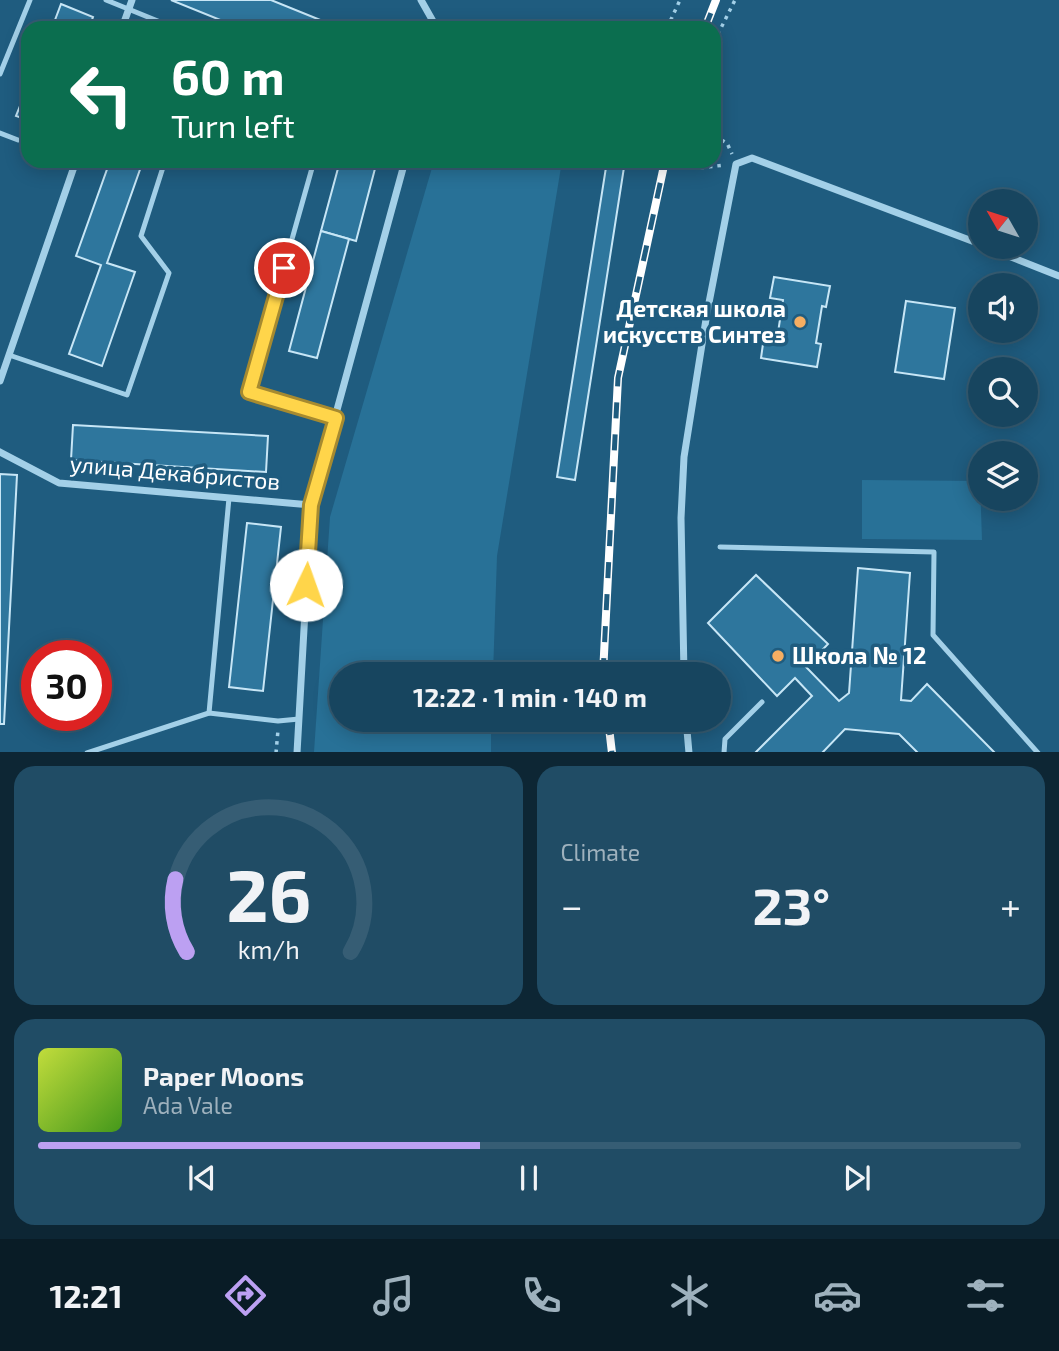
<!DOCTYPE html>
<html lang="en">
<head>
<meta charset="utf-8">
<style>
  body { margin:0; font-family:"Exo 2",sans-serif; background:#204c65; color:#f1f3f6; height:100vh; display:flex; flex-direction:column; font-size:26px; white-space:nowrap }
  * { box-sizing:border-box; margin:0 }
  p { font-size:23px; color:#9eb1bd }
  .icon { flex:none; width:38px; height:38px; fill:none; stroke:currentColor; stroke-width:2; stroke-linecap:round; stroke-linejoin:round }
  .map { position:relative; height:752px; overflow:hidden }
  .side { display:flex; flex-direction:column; gap:14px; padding:14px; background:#0d2634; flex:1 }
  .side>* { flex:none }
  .guide { position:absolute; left:21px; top:21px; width:700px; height:147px; border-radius:21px; box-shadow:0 4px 18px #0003,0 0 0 2px #365d74; background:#0b6e4f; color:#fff; overflow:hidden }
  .needle { width:46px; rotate:309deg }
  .buttons { position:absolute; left:968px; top:189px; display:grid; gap:14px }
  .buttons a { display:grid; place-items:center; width:70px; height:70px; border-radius:50%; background:#17455f; box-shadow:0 4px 18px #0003,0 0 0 2px #365d74; font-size:35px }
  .speed { position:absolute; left:21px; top:640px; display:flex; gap:14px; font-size:35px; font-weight:700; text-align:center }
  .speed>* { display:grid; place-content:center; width:91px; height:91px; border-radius:50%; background:#17455f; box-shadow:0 4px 18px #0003,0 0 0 2px #365d74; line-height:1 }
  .speed .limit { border:10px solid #d22; background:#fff; color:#111 }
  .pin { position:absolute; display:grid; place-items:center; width:60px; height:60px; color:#fff; margin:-30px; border:4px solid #fff; border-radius:50%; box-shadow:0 2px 7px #0007 }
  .me { position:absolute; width:77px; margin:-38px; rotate:3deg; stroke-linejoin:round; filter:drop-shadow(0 0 5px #0008) }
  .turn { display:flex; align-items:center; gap:24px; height:147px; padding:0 35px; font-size:32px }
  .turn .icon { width:91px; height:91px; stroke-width:2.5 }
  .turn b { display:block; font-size:49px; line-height:60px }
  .big { font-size:52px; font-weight:700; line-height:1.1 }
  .side .widget { flex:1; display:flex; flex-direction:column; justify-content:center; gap:10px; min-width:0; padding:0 24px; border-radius:21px; background:#204c65 }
  .side .dial { align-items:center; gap:0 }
  .dial svg { height:182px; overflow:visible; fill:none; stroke:#365d74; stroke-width:7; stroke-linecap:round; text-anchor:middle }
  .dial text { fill:#f1f3f6; stroke:none }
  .song { display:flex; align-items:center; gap:21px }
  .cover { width:84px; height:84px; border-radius:10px; background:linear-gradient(135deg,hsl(70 70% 55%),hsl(100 70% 35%)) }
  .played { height:7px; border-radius:4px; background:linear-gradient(90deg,#bca0f2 45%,#365d74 45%) }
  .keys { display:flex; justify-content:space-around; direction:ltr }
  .heat { display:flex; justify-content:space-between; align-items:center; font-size:38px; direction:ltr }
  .side .tiles { flex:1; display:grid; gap:14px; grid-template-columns:1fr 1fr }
  .widget:last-child { grid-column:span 2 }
  .trip { position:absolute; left:329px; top:662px; width:402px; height:70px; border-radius:35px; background:#17455f; box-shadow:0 4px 18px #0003,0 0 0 2px #365d74; font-weight:700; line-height:70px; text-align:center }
  .menu { display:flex; height:112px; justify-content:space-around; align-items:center; background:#091c26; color:#9eb1bd }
  .menu .icon { width:49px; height:49px }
  .menu .selected { color:#bca0f2 }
  .menu b { font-size:32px; color:#f1f3f6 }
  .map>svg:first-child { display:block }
  .garden { fill:#287197 }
  .building { fill:#2e769d; stroke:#c7e6f6; stroke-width:2 }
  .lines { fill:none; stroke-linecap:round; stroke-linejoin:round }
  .path { stroke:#a3d0e8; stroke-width:3.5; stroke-dasharray:3.5 5; stroke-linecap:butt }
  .service { stroke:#a3d0e8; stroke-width:5 }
  .minor { stroke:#a3d0e8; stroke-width:7 }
  .rail-casing { stroke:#fff; stroke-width:8 }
  .rail { stroke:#1f5c7f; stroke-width:5; stroke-dasharray:16; stroke-linecap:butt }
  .route-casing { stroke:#a68a30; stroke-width:18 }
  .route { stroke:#ffd54a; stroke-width:12 }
  .poi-dot { fill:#f6ae62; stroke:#1f5c7f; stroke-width:2.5 }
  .labels { text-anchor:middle; stroke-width:7; stroke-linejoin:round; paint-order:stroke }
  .poi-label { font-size:23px; font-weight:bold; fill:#fff; stroke:#1f5c7f; text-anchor:end }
  .street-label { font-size:23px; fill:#fff; stroke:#1f5c7f }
</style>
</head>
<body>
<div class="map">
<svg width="1059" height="753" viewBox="0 0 1059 753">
  <rect width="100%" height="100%" fill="#1f5c7f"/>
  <!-- garden -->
  <g class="garden">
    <path d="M434,161H562L497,556L493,674H341V719H491V752H314L330,517Z"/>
    <path d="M862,480L980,481L982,540L862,539Z"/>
  </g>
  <!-- building -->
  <g class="building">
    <path d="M171,0H271L340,28H240Z"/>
    <path d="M61,4L93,17L89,28H52Z"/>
    <path d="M28,86V120L16,116Z"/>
    <path d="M110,161H143L107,263L135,272L102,366L69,354L101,265L76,256Z"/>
    <path d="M340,161H377L356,241L321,231Z"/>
    <path d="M607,161H625L575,480L557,477Z"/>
    <path d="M321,231L349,239L317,358L289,351Z"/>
    <path d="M774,277L830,286L826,307L822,306L816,343L821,344L817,367L761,358L764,337L777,339L783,300L770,298Z"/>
    <path d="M906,301L955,308L944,379L895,372Z"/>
    <path d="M73,425L268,436L266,472L71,460Z"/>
    <path d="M0,474L17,475L4,724H0Z"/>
    <path d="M247,523L281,527L263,691L229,687Z"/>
    <path d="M858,568L910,573L901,700L911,701L927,684L995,753H918L899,734L845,729L822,753H755L812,696L795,678L777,696L708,623L756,575L828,644L806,667L839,701L849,693Z"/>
  </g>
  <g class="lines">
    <!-- path -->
    <g class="path">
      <path d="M667,28L680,0"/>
      <path d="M714,42L735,0"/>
      <path d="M714,136L727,143L732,154"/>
      <path d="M676,161L699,168L725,165"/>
      <path d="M276,753L278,730"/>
    </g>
    <!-- service -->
    <g class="service">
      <path d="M106,0L175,28"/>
      <path d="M0,74L30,0"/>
      <path d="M0,133L18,140"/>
      <path d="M314,161L249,392L336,418"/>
      <path d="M9,355L127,395L169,273L141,236L165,161"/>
      <path d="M720,547L934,552L933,635L1038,753"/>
      <path d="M209,713L229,498"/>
      <path d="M87,753L209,713L278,721L299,719"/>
      <path d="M724,753L725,739L762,702"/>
    </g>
    <!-- minor -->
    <g class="minor">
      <path d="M421,0L434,23L433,28"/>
      <path d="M122,28L132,0"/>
      <path d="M986,247L1059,276"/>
      <path d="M0,381L76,161"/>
      <path d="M0,452L59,483L311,505"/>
      <path d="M684,674L681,518L684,457L707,313L736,164L752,158L980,244"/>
      <path d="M686,719L689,753"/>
      <path d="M297,753L311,505L405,161"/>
    </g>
    <defs>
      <g id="rail">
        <path d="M705,28L716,0"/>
        <path d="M603,674L618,378L665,161"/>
        <path d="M608,719L612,753"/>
      </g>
    </defs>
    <!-- rail casing -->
    <use href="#rail" class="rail-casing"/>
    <!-- rail -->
    <use href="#rail" class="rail"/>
  </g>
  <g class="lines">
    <defs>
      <path id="route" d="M284,268L249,392L336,418L311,505L306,585"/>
    </defs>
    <!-- route casing -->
    <use href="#route" class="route-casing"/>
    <!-- route -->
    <use href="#route" class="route"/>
  </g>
  <!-- markers -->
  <g class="poi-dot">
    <circle cx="800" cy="322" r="7"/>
    <circle cx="778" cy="656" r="7"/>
  </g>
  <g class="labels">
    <!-- poi labels -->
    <g class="poi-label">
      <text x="786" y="317">Детская школа<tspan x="786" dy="26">искусств Синтез</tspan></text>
      <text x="792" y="664" text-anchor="start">Школа № 12</text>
    </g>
    <!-- street labels -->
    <g class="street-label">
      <text transform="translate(175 473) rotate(5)" y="8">улица Декабристов</text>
    </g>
  </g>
</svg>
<div class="buttons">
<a><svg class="needle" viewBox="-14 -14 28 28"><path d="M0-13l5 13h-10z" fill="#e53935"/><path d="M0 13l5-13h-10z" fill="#9eb1bd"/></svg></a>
<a><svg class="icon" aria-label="sound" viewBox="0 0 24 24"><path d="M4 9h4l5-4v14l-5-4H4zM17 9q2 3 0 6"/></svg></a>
<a><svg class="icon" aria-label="search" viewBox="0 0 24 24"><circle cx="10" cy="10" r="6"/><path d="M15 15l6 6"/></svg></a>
<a><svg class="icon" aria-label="layers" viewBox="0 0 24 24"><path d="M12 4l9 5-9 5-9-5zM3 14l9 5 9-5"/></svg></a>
</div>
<div class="speed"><div class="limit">30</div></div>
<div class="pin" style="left:284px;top:268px;background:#d93025"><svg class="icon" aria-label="arrive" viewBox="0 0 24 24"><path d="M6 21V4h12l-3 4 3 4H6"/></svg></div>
<svg class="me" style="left:306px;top:585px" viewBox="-20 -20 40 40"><circle r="19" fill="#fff"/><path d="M0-13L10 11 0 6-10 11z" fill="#ffd54a"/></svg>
<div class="trip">12:22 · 1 min · 140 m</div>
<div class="guide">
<div class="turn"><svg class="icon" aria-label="left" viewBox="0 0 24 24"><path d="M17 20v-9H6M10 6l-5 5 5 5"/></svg><div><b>60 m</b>Turn left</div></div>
</div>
</div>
<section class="side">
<div class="tiles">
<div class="widget dial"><svg viewBox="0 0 100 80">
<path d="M14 69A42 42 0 1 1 86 69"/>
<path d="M14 69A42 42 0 0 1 9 37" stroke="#bca0f2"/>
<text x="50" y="56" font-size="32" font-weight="700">26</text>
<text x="50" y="72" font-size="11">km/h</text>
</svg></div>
<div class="widget"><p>Climate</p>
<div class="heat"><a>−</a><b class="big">23°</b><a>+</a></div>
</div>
<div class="widget">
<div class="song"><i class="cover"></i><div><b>Paper Moons</b><p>Ada Vale</p></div></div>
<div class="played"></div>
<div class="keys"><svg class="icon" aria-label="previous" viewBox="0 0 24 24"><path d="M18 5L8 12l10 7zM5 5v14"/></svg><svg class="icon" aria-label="pause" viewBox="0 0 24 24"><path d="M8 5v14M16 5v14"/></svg><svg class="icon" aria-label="next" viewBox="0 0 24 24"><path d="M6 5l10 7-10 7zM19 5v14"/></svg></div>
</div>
</div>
</section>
<nav class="menu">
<b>12:21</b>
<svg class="icon selected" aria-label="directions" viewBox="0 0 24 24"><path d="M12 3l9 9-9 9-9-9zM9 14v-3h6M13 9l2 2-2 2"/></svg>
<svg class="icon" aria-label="music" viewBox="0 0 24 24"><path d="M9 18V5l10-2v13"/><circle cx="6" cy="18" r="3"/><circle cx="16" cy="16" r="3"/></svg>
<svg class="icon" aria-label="phone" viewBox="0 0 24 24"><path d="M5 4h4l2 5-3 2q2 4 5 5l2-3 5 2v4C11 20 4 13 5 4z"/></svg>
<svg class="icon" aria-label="climate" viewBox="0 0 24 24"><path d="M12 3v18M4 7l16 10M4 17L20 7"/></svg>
<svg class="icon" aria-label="car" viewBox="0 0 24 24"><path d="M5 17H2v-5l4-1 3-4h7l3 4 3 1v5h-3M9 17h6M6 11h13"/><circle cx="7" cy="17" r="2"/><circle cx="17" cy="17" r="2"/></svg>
<svg class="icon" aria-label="filters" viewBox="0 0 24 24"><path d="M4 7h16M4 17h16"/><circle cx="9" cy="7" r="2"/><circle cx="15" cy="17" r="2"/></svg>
</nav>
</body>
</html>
